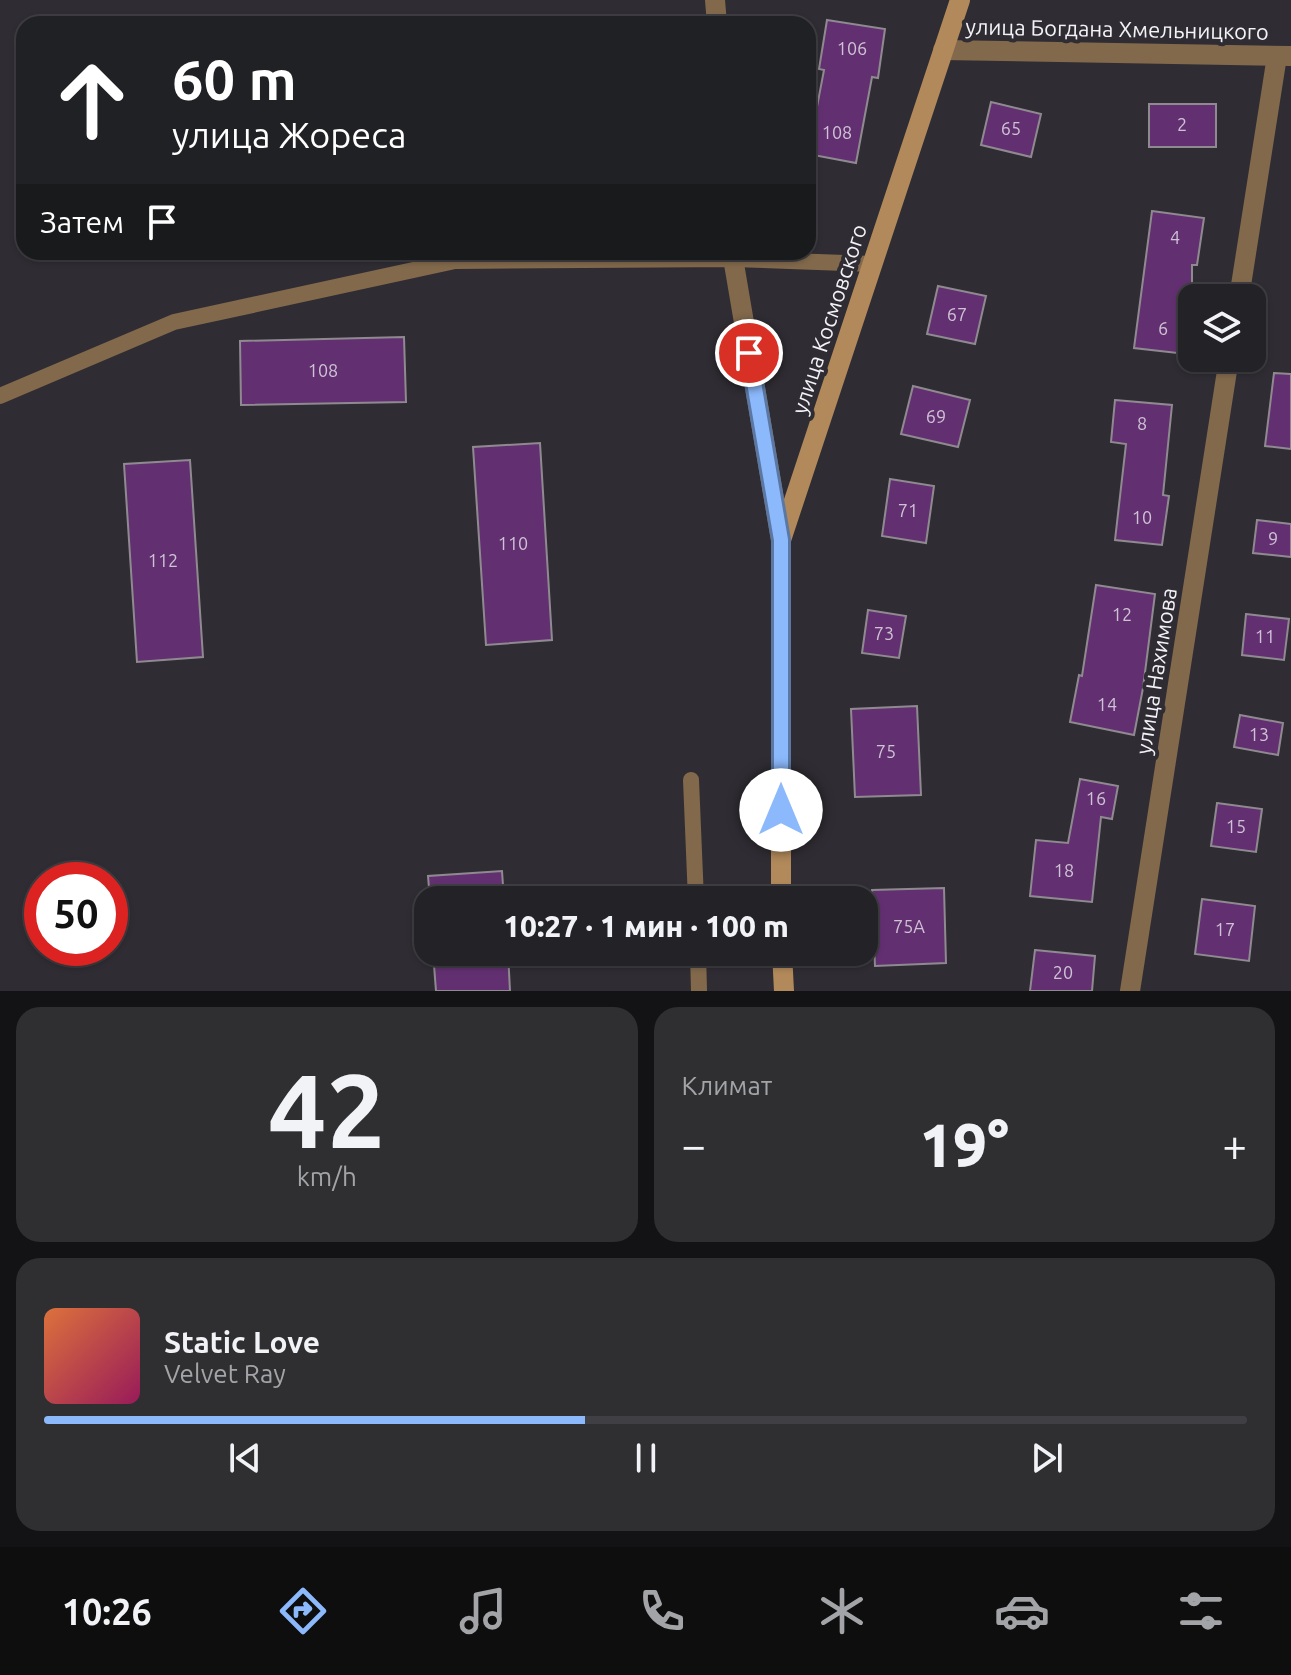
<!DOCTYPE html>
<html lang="ru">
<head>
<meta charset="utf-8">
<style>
  body { margin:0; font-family:Ubuntu,sans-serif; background:#2f2f32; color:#f1f3f6; height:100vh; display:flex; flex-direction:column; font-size:30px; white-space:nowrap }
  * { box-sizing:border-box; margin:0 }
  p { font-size:26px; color:#a3a4a7 }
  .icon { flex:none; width:44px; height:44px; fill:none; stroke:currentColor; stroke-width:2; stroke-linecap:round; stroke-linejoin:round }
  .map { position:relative; height:991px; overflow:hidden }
  .drawer { display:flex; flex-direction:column; gap:16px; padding:16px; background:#131315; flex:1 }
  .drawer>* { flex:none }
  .top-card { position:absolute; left:16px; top:16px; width:800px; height:244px; border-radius:24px; box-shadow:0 2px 6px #0004,0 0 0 2px #403f43; background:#202124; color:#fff; overflow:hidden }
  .fabs { position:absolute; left:1178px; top:284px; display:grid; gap:16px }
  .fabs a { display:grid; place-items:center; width:88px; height:88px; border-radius:16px; background:#232226; box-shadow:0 2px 6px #0004,0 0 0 2px #403f43; font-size:40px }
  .speed { position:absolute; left:24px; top:862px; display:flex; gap:16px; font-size:40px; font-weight:700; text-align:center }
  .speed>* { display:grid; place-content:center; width:104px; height:104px; border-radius:50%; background:#232226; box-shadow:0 2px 6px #0004,0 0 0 2px #403f43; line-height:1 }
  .speed .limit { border:12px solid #d22; background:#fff; color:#111 }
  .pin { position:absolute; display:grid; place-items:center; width:68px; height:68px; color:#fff; margin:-34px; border:4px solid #fff; border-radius:50%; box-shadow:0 2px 8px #0007 }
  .me { position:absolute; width:88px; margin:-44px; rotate:0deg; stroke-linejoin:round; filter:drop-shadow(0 0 6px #0008) }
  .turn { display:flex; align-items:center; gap:28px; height:168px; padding:0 24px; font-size:36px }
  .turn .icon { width:104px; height:104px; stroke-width:2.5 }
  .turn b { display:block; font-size:56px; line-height:68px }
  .then { display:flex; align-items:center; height:76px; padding:0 24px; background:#0003; gap:16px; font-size:30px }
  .big { font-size:60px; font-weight:800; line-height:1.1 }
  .drawer .card { flex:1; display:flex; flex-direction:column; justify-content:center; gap:12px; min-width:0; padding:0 28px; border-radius:24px; background:#2f2f32 }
  .drawer .dial { align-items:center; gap:0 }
  .dial b { font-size:104px; line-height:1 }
  .song { display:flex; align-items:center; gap:24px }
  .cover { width:96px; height:96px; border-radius:12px; background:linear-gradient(135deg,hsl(20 70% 55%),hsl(330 70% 35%)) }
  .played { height:8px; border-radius:4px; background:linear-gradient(90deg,#8cb9fc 45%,#403f43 45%) }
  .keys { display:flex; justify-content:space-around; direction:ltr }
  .heat { display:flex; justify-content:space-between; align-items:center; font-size:44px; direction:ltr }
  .drawer .tiles { flex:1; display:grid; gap:16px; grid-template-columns:1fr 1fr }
  .card:last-child { grid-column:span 2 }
  .trip { position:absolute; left:414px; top:886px; width:464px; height:80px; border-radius:24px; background:#232226; box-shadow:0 2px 6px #0004,0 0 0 2px #403f43; font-weight:800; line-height:80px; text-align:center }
  .dock { display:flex; height:128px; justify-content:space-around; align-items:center; background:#0e0e0f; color:#a3a4a7 }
  .dock .icon { width:56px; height:56px }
  .dock .active { color:#8cb9fc }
  .dock b { font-size:36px; color:#f1f3f6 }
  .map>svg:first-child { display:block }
  .building { fill:#623071; stroke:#8f8a90; stroke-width:2 }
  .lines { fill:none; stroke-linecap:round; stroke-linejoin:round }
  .lane { stroke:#82694c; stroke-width:16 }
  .street { stroke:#82694c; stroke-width:20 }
  .secondary { stroke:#b1895a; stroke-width:20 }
  .route-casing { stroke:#5b78a4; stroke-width:20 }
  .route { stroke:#8cb9fc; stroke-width:14 }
  .labels { text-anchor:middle; stroke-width:8; stroke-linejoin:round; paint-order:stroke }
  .number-label { font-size:18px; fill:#cfc2d5 }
  .street-label { font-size:22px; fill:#f3f2f6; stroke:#2f2d33 }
</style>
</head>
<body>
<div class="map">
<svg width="1291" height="991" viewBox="0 0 1291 991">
  <rect width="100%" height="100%" fill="#2f2d33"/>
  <!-- building -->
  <g class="building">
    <path d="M827,20L885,29L878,78L872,77L856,163L808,154L824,70L819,69Z"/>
    <path d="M991,102L1041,114L1031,157L981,145Z"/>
    <rect x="1149" y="104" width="67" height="43"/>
    <path d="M1152,211L1204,218L1197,265H1192V310L1186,354L1134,348Z"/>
    <path d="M938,286L986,296L975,344L927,334Z"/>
    <path d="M404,337L406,402L241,405L240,341Z"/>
    <path d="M1274,373L1291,374V449L1265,446Z"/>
    <path d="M913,386L970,400L958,447L901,434Z"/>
    <path d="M1115,400L1172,405L1163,495L1169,496L1162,545L1115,540L1126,444L1111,442Z"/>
    <path d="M540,443L552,640L486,645L473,447Z"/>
    <path d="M190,460L203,657L137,662L124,464Z"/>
    <path d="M890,479L934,486L926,543L882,536Z"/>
    <path d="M1257,520L1291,524V557L1253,553Z"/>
    <path d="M1096,585L1155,594L1143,688L1134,735L1070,722L1079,675L1082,676Z"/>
    <path d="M868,610L906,616L899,658L862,653Z"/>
    <path d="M1246,614L1289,619L1284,660L1242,655Z"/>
    <path d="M917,706L921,795L855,797L851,709Z"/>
    <path d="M1240,715L1283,723L1278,755L1234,747Z"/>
    <path d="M1080,779L1118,786L1112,819L1101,817L1092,902L1030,896L1036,840L1068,843Z"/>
    <path d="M1217,803L1262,809L1256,852L1211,846Z"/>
    <path d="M502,871L504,900H430L428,876Z"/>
    <path d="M944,888L946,963L875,966L872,890Z"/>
    <path d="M1202,899L1255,906L1249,961L1195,954Z"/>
    <path d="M1035,950L1095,956L1092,991H1030Z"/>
    <path d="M433,952H508L510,991H436Z"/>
  </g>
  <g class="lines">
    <!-- lane -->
    <g class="lane">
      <path d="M0,396L174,322L455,261L733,259L873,264"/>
      <path d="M691,780L696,900"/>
      <path d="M698,952L699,991"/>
    </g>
    <!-- street -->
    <g class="street">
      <path d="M715,0L717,24"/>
      <path d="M943,50L1291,56"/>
      <path d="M732,252L781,540"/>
      <path d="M1239,298L1277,56"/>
      <path d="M1130,991L1229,358"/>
    </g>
    <!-- secondary -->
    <g class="secondary">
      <path d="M781,900V540L960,0"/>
      <path d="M782,952L784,991"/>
    </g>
  </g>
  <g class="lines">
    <defs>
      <path id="route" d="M749,353L781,540V810"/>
    </defs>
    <!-- route casing -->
    <use href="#route" class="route-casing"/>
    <!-- route -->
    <use href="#route" class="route"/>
  </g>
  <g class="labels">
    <!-- number labels -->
    <g class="number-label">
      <text x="852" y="55">106</text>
      <text x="1182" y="131">2</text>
      <text x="1011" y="135">65</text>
      <text x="837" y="139">108</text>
      <text x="1175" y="244">4</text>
      <text x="957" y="321">67</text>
      <text x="1163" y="335">6</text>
      <text x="323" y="377">108</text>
      <text x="936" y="423">69</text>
      <text x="1142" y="430">8</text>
      <text x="908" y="517">71</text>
      <text x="1142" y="524">10</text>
      <text x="1273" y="545">9</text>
      <text x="513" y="550">110</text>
      <text x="163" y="567">112</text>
      <text x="1122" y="621">12</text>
      <text x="884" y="640">73</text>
      <text x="1265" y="643">11</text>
      <text x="1107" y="711">14</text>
      <text x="1259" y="741">13</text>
      <text x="886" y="758">75</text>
      <text x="1096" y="805">16</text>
      <text x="1236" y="833">15</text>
      <text x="1064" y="877">18</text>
      <text x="909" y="933">75А</text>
      <text x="1225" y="936">17</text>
      <text x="1063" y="979">20</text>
    </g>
    <!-- street labels -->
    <g class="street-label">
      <text transform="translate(1117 29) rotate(1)" y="8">улица Богдана Хмельницкого</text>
      <text transform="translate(829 319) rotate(-72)" y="8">улица Космовского</text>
      <text transform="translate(1156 671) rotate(-81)" y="8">улица Нахимова</text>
    </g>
  </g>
</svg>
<div class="fabs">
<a><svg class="icon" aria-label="layers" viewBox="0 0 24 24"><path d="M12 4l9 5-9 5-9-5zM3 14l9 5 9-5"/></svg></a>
</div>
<div class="speed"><div class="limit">50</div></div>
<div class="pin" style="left:749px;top:353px;background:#d93025"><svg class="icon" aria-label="arrive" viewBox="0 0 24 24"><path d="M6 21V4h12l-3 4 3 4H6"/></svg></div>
<svg class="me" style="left:781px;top:810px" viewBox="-20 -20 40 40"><circle r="19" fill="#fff"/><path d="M0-13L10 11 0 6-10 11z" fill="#8cb9fc"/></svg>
<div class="trip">10:27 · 1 мин · 100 m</div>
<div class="top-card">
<div class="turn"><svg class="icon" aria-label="ahead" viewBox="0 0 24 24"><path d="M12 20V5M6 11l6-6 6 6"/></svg><div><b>60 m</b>улица Жореса</div></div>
<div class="then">Затем<svg class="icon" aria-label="arrive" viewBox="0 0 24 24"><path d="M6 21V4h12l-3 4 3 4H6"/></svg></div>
</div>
</div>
<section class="drawer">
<div class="tiles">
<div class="card dial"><b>42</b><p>km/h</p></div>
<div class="card"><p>Климат</p>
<div class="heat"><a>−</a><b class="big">19°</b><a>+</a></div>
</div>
<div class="card">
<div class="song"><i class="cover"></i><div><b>Static Love</b><p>Velvet Ray</p></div></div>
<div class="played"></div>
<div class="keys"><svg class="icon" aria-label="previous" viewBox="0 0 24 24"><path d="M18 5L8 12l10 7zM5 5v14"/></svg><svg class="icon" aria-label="pause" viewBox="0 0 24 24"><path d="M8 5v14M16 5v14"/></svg><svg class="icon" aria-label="next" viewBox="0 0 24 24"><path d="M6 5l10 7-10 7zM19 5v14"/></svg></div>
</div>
</div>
</section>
<nav class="dock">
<b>10:26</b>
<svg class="icon active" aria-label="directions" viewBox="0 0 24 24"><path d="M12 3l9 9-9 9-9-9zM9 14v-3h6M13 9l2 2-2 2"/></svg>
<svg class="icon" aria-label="music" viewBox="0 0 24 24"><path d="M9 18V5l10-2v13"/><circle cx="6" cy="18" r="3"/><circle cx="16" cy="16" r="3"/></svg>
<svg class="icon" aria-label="phone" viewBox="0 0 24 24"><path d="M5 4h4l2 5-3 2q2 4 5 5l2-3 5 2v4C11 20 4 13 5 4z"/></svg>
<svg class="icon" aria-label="climate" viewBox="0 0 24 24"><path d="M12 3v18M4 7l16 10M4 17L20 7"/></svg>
<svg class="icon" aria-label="car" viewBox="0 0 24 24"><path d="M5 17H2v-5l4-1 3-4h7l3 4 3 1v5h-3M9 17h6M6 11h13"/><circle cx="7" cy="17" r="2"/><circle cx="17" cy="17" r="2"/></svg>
<svg class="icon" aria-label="filters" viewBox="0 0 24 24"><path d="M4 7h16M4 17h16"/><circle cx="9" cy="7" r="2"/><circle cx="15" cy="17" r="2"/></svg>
</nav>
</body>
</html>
